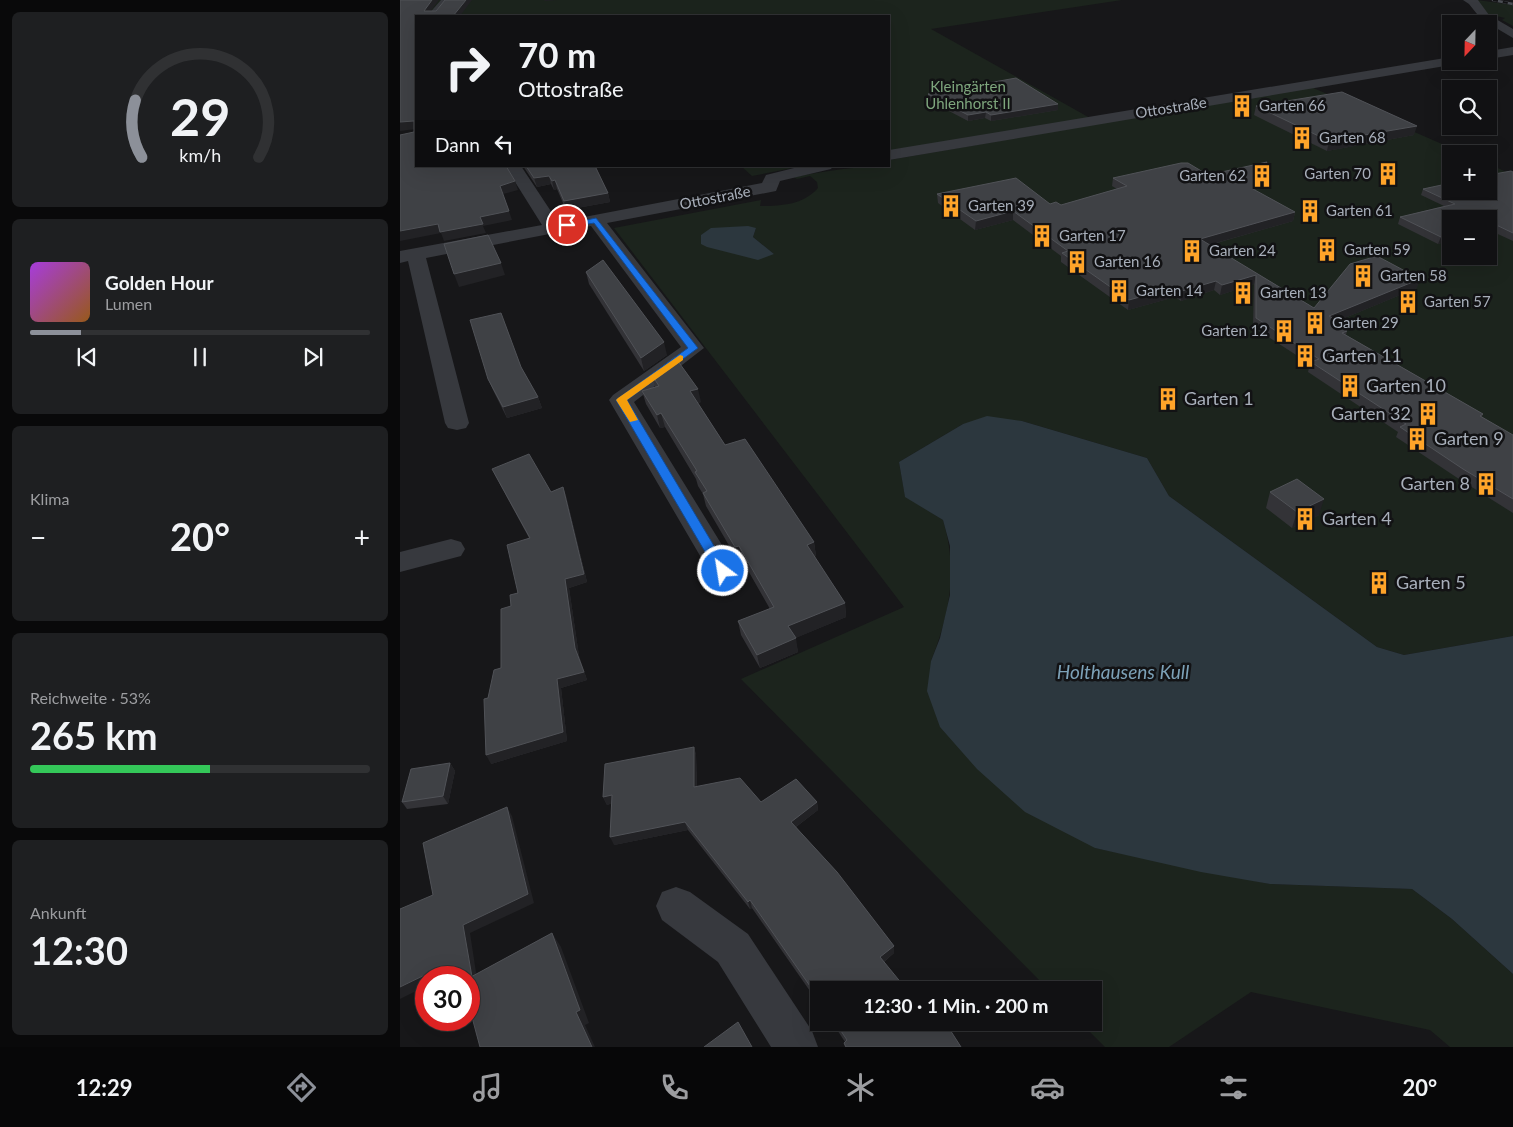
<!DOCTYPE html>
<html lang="de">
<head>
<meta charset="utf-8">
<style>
  body { margin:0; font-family:Lato,sans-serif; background:#1e1f21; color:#f1f3f6; height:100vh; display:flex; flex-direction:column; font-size:19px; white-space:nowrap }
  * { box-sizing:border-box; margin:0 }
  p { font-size:16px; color:#9c9da0 }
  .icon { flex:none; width:28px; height:28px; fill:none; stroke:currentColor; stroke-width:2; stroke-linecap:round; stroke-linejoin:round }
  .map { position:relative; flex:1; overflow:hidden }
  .panel { display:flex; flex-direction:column; gap:12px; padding:12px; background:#09090a; width:400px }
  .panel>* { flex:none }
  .top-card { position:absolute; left:15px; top:15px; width:475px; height:152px; border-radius:0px; box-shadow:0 5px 20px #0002,0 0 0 1px #303133; background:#111113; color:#f1f3f6; overflow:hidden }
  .needle { width:32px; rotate:202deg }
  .controls { position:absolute; left:1042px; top:15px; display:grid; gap:10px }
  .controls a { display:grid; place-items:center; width:55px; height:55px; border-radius:0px; background:#111113; box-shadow:0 5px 20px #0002,0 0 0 1px #303133; font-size:25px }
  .speed { position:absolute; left:15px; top:966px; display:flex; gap:10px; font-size:25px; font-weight:700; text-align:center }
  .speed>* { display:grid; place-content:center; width:65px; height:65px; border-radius:50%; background:#111113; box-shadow:0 5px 20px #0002,0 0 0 1px #303133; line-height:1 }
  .speed .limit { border:8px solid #d22; background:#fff; color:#111 }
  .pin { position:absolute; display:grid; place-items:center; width:42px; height:42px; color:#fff; margin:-21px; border:2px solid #fff; border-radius:50%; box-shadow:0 1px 5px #0007 }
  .me { position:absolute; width:55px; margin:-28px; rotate:329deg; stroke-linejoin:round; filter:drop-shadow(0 0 4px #0008) }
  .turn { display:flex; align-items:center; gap:18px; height:105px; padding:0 20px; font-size:22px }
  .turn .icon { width:65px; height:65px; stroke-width:2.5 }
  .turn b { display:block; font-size:35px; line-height:42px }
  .then { display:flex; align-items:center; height:48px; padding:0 20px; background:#0003; gap:10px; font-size:19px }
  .big { font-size:38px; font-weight:700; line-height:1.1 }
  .panel .card { flex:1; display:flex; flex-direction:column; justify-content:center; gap:8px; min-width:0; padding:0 18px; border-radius:8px; background:#1e1f21 }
  .panel .dial { align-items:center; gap:0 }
  .dial svg { height:130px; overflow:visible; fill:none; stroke:#303133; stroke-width:7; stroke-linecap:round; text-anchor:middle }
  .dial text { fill:#f1f3f6; stroke:none }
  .song { display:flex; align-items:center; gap:15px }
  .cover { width:60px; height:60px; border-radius:8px; background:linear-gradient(135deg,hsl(280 70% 55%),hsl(30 70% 35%)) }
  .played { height:5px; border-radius:2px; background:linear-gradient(90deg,#8c9099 15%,#303133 15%) }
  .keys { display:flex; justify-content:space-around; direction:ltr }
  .heat { display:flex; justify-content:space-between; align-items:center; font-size:28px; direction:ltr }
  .charge { height:8px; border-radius:4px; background:linear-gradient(90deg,#34c759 53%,#303133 0) }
  .trip { position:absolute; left:410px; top:981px; width:292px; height:50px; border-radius:0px; background:#111113; box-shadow:0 5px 20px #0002,0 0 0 1px #303133; font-weight:700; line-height:50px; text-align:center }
  .tab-bar { display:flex; height:80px; justify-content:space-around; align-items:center; background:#070708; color:#9c9da0 }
  .tab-bar .icon { width:35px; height:35px }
  .tab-bar .current { color:#8c9099 }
  .tab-bar b { font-size:22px; color:#f1f3f6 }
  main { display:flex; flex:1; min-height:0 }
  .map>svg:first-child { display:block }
  .green { fill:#1c241d; fill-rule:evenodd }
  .water { fill:#2c373e }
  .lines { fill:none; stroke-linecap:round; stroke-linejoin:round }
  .street { fill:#37393e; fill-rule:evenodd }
  .rail-casing { stroke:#4a4d53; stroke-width:2.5 }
  .rail { stroke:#121214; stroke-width:2; stroke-dasharray:5; stroke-linecap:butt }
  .wall { fill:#333337 }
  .shaded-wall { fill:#222225 }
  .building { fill:#3f4145; stroke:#505257 }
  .route { fill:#1a73e8; stroke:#114b97 }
  .slow { fill:#f59e0b }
  .labels { text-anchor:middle; stroke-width:5; stroke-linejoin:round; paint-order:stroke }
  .far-park-label { font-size:15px; fill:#7ea67d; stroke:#121214 }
  .far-poi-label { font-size:15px; fill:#a8afba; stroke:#121214; text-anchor:start }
  .far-street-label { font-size:15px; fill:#a8afba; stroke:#121214 }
  .poi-label { font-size:18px; fill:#a8afba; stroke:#121214; text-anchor:start }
  .water-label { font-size:19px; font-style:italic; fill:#7ca1b7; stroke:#121214 }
</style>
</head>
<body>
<main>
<section class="panel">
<div class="card dial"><svg viewBox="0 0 100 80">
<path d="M14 69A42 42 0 1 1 86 69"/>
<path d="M14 69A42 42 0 0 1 10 34" stroke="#8c9099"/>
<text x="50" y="56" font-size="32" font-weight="700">29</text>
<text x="50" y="72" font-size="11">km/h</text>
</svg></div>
<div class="card">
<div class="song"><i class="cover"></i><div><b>Golden Hour</b><p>Lumen</p></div></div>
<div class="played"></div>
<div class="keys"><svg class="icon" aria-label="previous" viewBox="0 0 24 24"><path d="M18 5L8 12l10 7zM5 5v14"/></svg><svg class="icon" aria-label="pause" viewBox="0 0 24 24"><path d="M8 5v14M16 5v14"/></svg><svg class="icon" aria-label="next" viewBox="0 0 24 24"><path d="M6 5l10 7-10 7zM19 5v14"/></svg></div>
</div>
<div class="card"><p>Klima</p>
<div class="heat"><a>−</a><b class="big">20°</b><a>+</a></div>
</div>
<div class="card"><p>Reichweite · 53%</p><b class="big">265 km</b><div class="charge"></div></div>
<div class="card"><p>Ankunft</p><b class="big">12:30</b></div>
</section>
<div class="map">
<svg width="1113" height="1047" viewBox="0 0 1113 1047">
  <rect width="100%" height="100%" fill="#171719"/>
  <!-- green -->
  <g class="green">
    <path d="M0,0H722L531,29L690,118L489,151V16H16Z"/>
    <path d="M1077,0L1113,5V26L1102,20L1105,18L1088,14Z"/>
    <path d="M911,87L1065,154H1051V191H1089V164L1113,175V636L1004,655L977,647L769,496L747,458L622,421L563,424L499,462L505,496L543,520C558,571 550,613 531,661L695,848L870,884L1012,889L1052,919L1113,974V1047H1050L1030,1030L851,992L769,1047H705L681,1023L694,1022V990H649L341,679L504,607L214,228L361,200L360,206C381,206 403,205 418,188L417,182L410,176L397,179L394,177C426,171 456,166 489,166V160ZM1051,219H1089V256H1051ZM356,228L353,237L374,254L301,235Z"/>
    <path d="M341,166H403L352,176Z"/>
  </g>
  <!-- water -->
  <g class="water">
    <path d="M348,226L356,228L353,237L374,254L358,260L307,247L301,244V235L311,228Z"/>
    <path d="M587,416L622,421L747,458L769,496L977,647L1004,655L1113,636V974L1052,919L1012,889L870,884L801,872L695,848L625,812L577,769L540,727L527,691L531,661L540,638L550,595V546L543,520L505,497L499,462L563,424Z"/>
  </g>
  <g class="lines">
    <!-- street -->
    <g class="street">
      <path d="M41,0H52L37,16H27Z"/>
      <path d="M1063,0H1078L1089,15L1113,29V38L1081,19L1069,4Z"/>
      <path d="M1113,47V55L1089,59V51Z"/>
      <path d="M1051,57V61H1058L1057,64L489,160V150Z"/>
      <path d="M105,166H121L158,222L362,183L366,175L402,166H433L431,169L380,181L376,191L207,223L304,348L234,402L338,571L333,578L323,581L313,578L209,400L213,395L281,347L191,226L26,258L69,423L66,428L57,430L48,428L45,423L8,261L0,263V251L142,225Z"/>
      <path d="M51,539L61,542L65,549L61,556L0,572V552Z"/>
      <path d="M276,887L290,892L348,934L412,1031L418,1047H371L318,962L262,920L256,906L262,892Z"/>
    </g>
    <defs>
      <path id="rail" d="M1093,0L1113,4"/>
    </defs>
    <!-- rail casing -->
    <use href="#rail" class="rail-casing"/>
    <!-- rail -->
    <use href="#rail" class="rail"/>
  </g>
  <!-- wall -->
  <g class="wall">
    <path d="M528,94L658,110L591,121L585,118L568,121L528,100Z"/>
    <path d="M856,106L1014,135L927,151L854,115Z"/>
    <path d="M123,166H195L208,193L210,202L166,210L157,189L154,190L151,184L137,187Z"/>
    <path d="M865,170L855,191L895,212L893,221L810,245L914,308L1017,288L935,322L934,324L947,331L946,335L1083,414L1082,417L1113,435V513L1059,479L996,437L998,432L908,372L910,364L853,327L854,284L820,295L814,290L781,301L775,297L728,310L661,262V256L613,220L575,230L538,203L537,194L661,205L717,189L712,186L713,178L808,175Z"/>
    <path d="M1113,172V241L1089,230V219H1051V240L1038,244L998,224L1000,217L1044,206L1021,195L1023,189Z"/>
    <path d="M186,272L267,355L244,371L189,284Z"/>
    <path d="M121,367L138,397L142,408L107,418L93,390L88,379Z"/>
    <path d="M252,375L301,402L298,403L325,445L414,542L416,556L414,557L445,603L446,617L395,638L398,652L360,668L341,635L338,621L370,609L342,560L338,561L306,506L303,494L298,486L296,479L265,427L260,428L246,404L242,391L255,387Z"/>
    <path d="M92,469L151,492L163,487L166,496L187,582L169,588L179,656L187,680L161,688L167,741L91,764L88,698L101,668L129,538L96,477Z"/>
    <path d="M870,492L919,515L892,528L866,508Z"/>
    <path d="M294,747L296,755L297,787L361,802H417L418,810L396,827L494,946V953L484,962L419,990V1004L352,908L350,909L288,830L214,845L212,803L207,805L203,797Z"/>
    <path d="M50,763L55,771L48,804L7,809L2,802Z"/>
    <path d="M432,1022H545L561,1047H445L444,1043L445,1042Z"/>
  </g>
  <!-- shaded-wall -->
  <g class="shaded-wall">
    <path d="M32,0H39L27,16L24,11Z"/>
    <path d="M66,0H72L60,16H53Z"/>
    <path d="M144,0H157L145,1Z"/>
    <path d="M658,104V110L591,121V115Z"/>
    <path d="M586,112L585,118L568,121V115Z"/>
    <path d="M14,121L16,129L0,131V122Z"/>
    <path d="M1017,126L1014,135L927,151L929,141Z"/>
    <path d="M867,162L865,170L851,198L853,189Z"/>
    <path d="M149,176L151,184L137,187L134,178Z"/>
    <path d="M155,180L157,189L154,190L152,181Z"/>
    <path d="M115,181L118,190L103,194L100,186Z"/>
    <path d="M208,193L210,202L166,210L164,201Z"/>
    <path d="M109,211L112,220L83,226L86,233L44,241L41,233L0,241V231Z"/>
    <path d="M613,211V220L575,230L576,221Z"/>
    <path d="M895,212L893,221L798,248L800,239Z"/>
    <path d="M1051,234V240L1038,244L1041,237Z"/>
    <path d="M101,263L105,275L59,287L54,274Z"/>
    <path d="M856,275L854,284L820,295L822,285Z"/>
    <path d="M1020,279L1017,288L935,322L933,330L929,316Z"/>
    <path d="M816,281L814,290L781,301L782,291Z"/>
    <path d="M776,287L775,297L728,310L729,300Z"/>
    <path d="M264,342L267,355L244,371L241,358Z"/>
    <path d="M298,389L301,402L293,404L290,391Z"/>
    <path d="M138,397L142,408L107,418L103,407Z"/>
    <path d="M261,413L265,427L260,428L257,415Z"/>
    <path d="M163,487L166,496L187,582L169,588L179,656L187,680L161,688L167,741L91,764L86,755L157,679L175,648L165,579Z"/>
    <path d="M924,499L919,515L892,528L897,512Z"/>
    <path d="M414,542L416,556L409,559L407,545Z"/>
    <path d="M339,546L342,560L338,561L335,547Z"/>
    <path d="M445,603L446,617L391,640L388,626Z"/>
    <path d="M396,638L398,652L360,668L357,655Z"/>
    <path d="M294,747L296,755L297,795L294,787Z"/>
    <path d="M50,763L55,771L48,804L43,796Z"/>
    <path d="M212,795L215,803L207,805L203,797Z"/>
    <path d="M417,802L418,810L393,829L391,822Z"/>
    <path d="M107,807L112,816L134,903L70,933L79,992L69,997L63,925Z"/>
    <path d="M285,822L288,830L214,845L210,837Z"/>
    <path d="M350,900L352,908L350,909L348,902Z"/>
    <path d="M152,933L161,947L189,1023L185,1025L195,1047H192L176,1012Z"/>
    <path d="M494,946V953L481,964L480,957Z"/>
    <path d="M29,973L33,978H26V986L0,999V987Z"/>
  </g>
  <!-- building -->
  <g class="building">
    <path d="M0,0H32L24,11H36L45,0H66L53,16H16V166H106L115,181L100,186L109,211L80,217L83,224L40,232L38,224L0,231V135L14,132V121L0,122Z"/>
    <path d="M616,78L658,104L591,115L586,112L568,115L528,94Z"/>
    <path d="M942,92L1017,126L929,141L856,106Z"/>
    <path d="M867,162L853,189L895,212L800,239L914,308L950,264L977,256L1020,279L929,316L936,320L931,322L947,331L942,333L1083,414L1080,416L1113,435V499L1063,469L1000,427L1006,424L911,362L919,359L856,318V275L822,285L816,281L782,291L776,287L729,300L662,253L668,251L613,211L576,221L537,194L616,178L650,204L656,202L661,205L727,186L713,178L781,163H788L808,175Z"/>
    <path d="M126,166H195L208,193L164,201L155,180L152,181L149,176L134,178Z"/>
    <path d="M1111,171L1113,172V233L1090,222L1089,223V219H1051V234L1041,237L1000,217L1055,204L1023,189L1051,183V191H1089V175Z"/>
    <path d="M88,235L101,263L54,274L44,244Z"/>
    <path d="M203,260L264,342L241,358L186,272Z"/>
    <path d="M101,313L121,367L138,397L103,407L88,379L70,320Z"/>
    <path d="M275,357L298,389L290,391L325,445L345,439L414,542L407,545L445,603L388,626L396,638L357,655L338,621L374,607L339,546L335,547L303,493L307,491L295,472L297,471L261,413L257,415L242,391L259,386L252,375Z"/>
    <path d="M129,454L151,492L163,487L184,574L165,579L175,648L184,672L157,679L163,732L86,755L84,699L88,698L94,670L101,668V609L111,606L110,595L118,593L107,545L130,538L92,469Z"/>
    <path d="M897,479L924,499L897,512L870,492Z"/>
    <path d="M294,747V787L340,778L361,802L396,779L417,802L391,822L437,872L494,946L480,957L507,990H419V999L350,900L348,902L285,822L210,837L212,795L203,797L205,764Z"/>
    <path d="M50,763L43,796L2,802L11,769Z"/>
    <path d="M107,807L128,894L63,925L72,977L69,978H30L29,973L0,987V909L33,895L23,843Z"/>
    <path d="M152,933L180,1010L176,1012L192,1047H80L69,1006V978Z"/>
    <path d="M338,1022L352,1047H304Z"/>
    <path d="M435,1022H545L561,1047H446L444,1043L447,1040Z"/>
  </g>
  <!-- route -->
  <path class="route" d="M196,218L298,348L227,400L329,571L327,574H318L216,400L288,348L194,223L167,228L163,225Z"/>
  <!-- slow -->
  <path class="slow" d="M280,355L283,356V360L227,400L238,420L230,422L216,400L218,398Z"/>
  <!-- icons -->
  <defs>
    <symbol id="building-bare" viewBox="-9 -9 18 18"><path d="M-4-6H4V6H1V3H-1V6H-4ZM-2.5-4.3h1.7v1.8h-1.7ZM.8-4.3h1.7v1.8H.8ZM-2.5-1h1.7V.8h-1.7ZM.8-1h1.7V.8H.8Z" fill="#ffa429" stroke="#121214" stroke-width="2.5" paint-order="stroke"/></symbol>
  </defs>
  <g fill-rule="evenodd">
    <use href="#building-bare" x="826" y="90" width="32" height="32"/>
    <use href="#building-bare" x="886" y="122" width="32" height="32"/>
    <use href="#building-bare" x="972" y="158" width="32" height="32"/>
    <use href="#building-bare" x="846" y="160" width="32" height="32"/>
    <use href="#building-bare" x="535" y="190" width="32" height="32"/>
    <use href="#building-bare" x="894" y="195" width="32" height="32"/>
    <use href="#building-bare" x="626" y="220" width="32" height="32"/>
    <use href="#building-bare" x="911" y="234" width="32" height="32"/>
    <use href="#building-bare" x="776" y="235" width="32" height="32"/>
    <use href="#building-bare" x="661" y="246" width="32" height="32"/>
    <use href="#building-bare" x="947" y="260" width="32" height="32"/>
    <use href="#building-bare" x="703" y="275" width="32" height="32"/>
    <use href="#building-bare" x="827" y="277" width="32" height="32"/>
    <use href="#building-bare" x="992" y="286" width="32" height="32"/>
    <use href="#building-bare" x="899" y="307" width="32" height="32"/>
    <use href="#building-bare" x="868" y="315" width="32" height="32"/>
    <use href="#building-bare" x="889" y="340" width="32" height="32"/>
    <use href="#building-bare" x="934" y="370" width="32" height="32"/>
    <use href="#building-bare" x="752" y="383" width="32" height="32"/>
    <use href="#building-bare" x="1012" y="398" width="32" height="32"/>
    <use href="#building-bare" x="1001" y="423" width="32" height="32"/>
    <use href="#building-bare" x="1070" y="468" width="32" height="32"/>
    <use href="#building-bare" x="889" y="503" width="32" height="32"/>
    <use href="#building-bare" x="963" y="567" width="32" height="32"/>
  </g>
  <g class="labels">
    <!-- far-park labels -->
    <g class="far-park-label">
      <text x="568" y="92">Kleingärten<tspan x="568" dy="17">Uhlenhorst II</tspan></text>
    </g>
    <!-- far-poi labels -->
    <g class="far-poi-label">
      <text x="859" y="111">Garten 66</text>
      <text x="919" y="143">Garten 68</text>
      <text x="971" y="179" text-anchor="end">Garten 70</text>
      <text x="846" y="181" text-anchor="end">Garten 62</text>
      <text x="568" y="211">Garten 39</text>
      <text x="926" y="216">Garten 61</text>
      <text x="659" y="241">Garten 17</text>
      <text x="944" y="255">Garten 59</text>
      <text x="809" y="256">Garten 24</text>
      <text x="694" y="267">Garten 16</text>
      <text x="980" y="281">Garten 58</text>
      <text x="736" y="296">Garten 14</text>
      <text x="860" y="298">Garten 13</text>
      <text x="1024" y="307">Garten 57</text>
      <text x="932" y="328">Garten 29</text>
      <text x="868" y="336" text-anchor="end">Garten 12</text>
    </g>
    <!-- far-street labels -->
    <g class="far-street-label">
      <text transform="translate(771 108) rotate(-9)" y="5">Ottostraße</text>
      <text transform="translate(315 198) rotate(-11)" y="5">Ottostraße</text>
    </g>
    <!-- poi labels -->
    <g class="poi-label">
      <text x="922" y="362">Garten 11</text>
      <text x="966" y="392">Garten 10</text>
      <text x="784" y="405">Garten 1</text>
      <text x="1011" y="420" text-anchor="end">Garten 32</text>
      <text x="1034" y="445">Garten 9</text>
      <text x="1070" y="490" text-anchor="end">Garten 8</text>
      <text x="922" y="525">Garten 4</text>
      <text x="996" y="589">Garten 5</text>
    </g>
    <!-- water labels -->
    <g class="water-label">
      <text x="723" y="679">Holthausens Kull</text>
    </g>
  </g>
</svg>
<div class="controls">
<a><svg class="needle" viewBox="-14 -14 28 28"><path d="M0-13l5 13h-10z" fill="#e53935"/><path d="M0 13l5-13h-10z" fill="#9c9da0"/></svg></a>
<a><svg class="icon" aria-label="search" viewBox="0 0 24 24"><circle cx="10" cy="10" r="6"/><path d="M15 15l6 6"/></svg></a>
<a>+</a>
<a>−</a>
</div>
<div class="speed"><div class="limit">30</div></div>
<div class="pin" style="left:167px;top:225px;background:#d93025"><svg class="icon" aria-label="arrive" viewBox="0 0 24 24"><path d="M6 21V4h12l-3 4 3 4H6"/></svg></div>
<svg class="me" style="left:323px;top:571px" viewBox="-20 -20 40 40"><circle r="17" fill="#1a73e8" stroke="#fff" stroke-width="3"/><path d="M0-11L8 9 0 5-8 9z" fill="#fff"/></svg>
<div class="trip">12:30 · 1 Min. · 200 m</div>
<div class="top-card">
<div class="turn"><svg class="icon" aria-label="right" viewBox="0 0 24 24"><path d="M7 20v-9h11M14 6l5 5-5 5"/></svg><div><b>70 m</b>Ottostraße</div></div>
<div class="then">Dann<svg class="icon" aria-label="left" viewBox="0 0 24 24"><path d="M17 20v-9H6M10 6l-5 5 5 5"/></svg></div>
</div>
</div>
</main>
<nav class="tab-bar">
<b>12:29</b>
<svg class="icon current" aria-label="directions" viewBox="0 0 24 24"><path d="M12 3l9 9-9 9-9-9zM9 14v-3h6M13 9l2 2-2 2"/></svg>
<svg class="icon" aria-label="music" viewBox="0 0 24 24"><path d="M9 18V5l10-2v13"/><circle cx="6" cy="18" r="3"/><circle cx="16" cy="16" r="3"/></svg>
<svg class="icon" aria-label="phone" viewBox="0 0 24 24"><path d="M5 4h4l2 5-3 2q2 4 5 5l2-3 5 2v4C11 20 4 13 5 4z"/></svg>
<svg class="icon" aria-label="climate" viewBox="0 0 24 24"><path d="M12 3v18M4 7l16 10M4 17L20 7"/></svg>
<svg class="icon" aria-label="car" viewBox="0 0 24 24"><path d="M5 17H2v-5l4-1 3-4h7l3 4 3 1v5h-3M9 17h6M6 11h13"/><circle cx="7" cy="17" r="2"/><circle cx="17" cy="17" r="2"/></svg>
<svg class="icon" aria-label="filters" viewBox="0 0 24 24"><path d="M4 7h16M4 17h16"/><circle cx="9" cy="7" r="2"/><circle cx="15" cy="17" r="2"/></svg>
<b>20°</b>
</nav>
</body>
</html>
